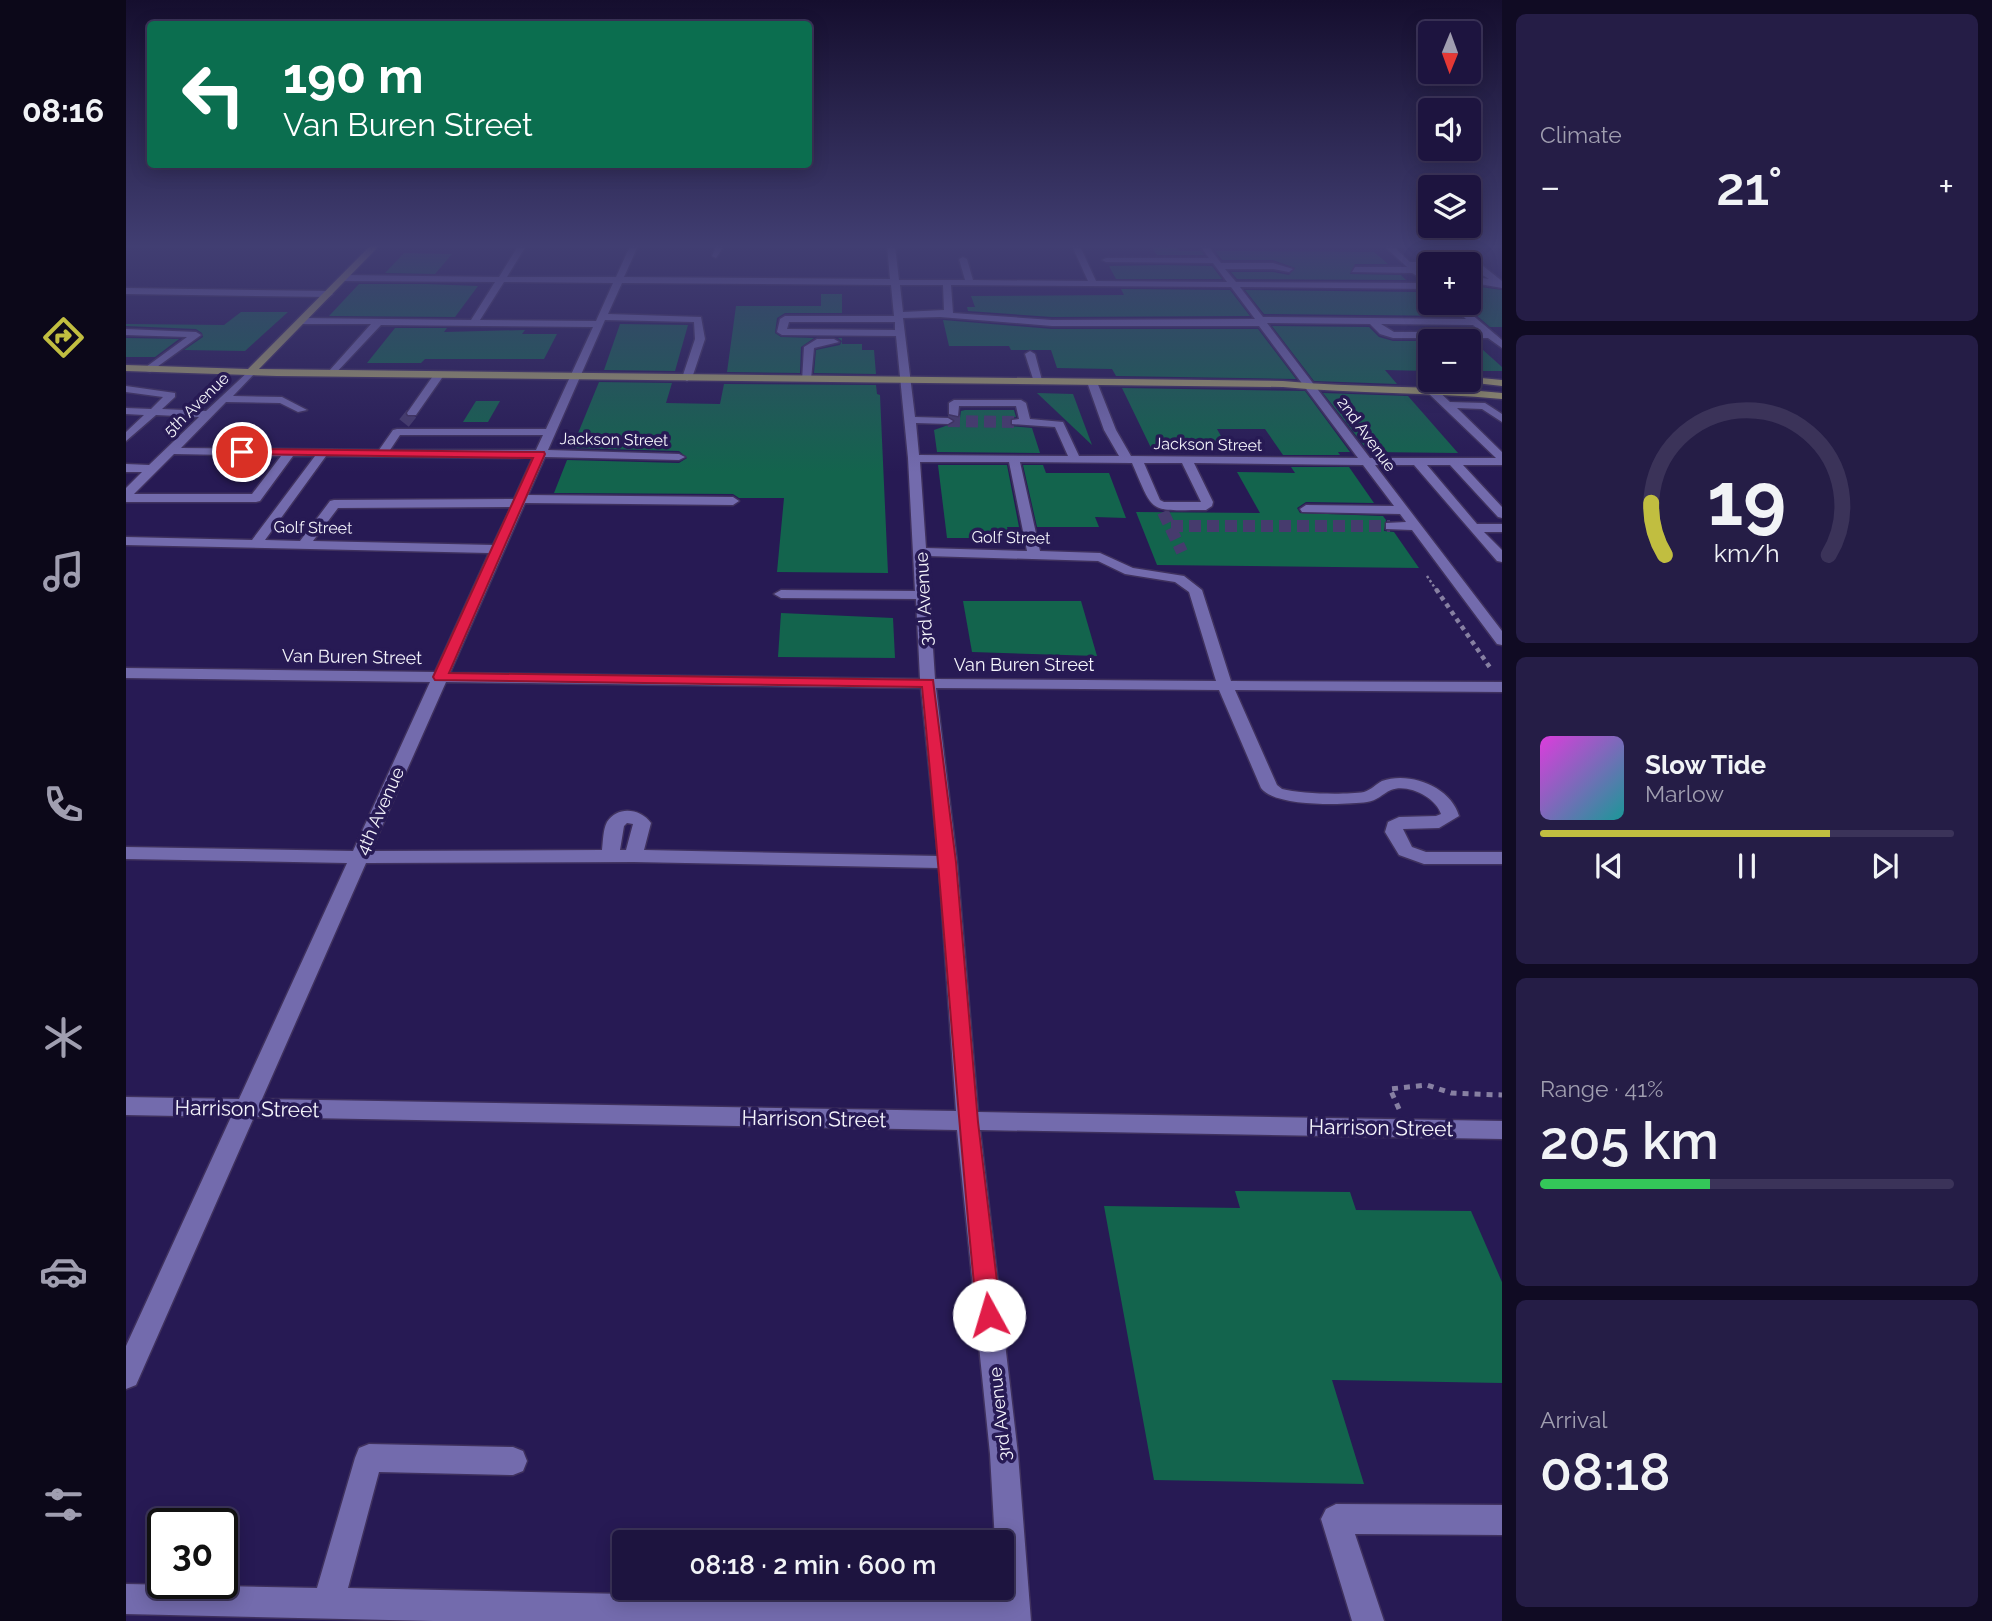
<!DOCTYPE html>
<html lang="en">
<head>
<meta charset="utf-8">
<style>
  body { margin:0; font-family:Raleway,sans-serif; background:#251d46; color:#f1f3f6; height:100vh; display:flex; flex-direction:column; font-size:26px; white-space:nowrap }
  * { box-sizing:border-box; margin:0 }
  p { font-size:23px; color:#a09eb0 }
  .icon { flex:none; width:38px; height:38px; fill:none; stroke:currentColor; stroke-width:2; stroke-linecap:round; stroke-linejoin:round }
  .map { position:relative; flex:1; overflow:hidden }
  .details { display:flex; flex-direction:column; gap:14px; padding:14px; background:#100b23; width:490px }
  .details>* { flex:none }
  .guide { position:absolute; left:21px; top:21px; width:665px; height:147px; border-radius:7px; box-shadow:0 4px 18px #0003,0 0 0 2px #3b3359; background:#0b6e4f; color:#fff; overflow:hidden }
  .needle { width:46px; rotate:181deg }
  .fabs { position:absolute; left:1292px; top:21px; display:grid; gap:14px }
  .fabs a { display:grid; place-items:center; width:63px; height:63px; border-radius:7px; background:#1d143f; box-shadow:0 4px 18px #0003,0 0 0 2px #3b3359; font-size:35px }
  .speed { position:absolute; left:21px; top:1508px; display:flex; gap:14px; font-size:35px; font-weight:700; text-align:center }
  .speed>* { display:grid; place-content:center; width:91px; height:91px; border-radius:50%; background:#1d143f; box-shadow:0 4px 18px #0003,0 0 0 2px #3b3359; line-height:1 }
  .speed .limit { border:4px solid #111; border-radius:10px; background:#fff; color:#111 }
  .pin { position:absolute; display:grid; place-items:center; width:60px; height:60px; color:#fff; margin:-30px; border:4px solid #fff; border-radius:50%; box-shadow:0 2px 7px #0007 }
  .me { position:absolute; width:77px; margin:-38px; rotate:354deg; stroke-linejoin:round; filter:drop-shadow(0 0 5px #0008) }
  .turn { display:flex; align-items:center; gap:24px; height:147px; padding:0 21px; font-size:32px }
  .turn .icon { width:91px; height:91px; stroke-width:2.5 }
  .turn b { display:block; font-size:49px; line-height:60px }
  .big { font-size:52px; font-weight:600; line-height:1.1 }
  .details .card { flex:1; display:flex; flex-direction:column; justify-content:center; gap:10px; min-width:0; padding:0 24px; border-radius:10px; background:#251d46 }
  .details .dial { align-items:center; gap:0 }
  .dial svg { height:182px; overflow:visible; fill:none; stroke:#3b3359; stroke-width:7; stroke-linecap:round; text-anchor:middle }
  .dial text { fill:#f1f3f6; stroke:none }
  .song { display:flex; align-items:center; gap:21px }
  .cover { width:84px; height:84px; border-radius:10px; background:linear-gradient(135deg,hsl(300 70% 55%),hsl(180 70% 35%)) }
  .played { height:7px; border-radius:4px; background:linear-gradient(90deg,#c1be40 70%,#3b3359 70%) }
  .keys { display:flex; justify-content:space-around; direction:ltr }
  .heat { display:flex; justify-content:space-between; align-items:center; font-size:38px; direction:ltr }
  .charge { height:10px; border-radius:5px; background:linear-gradient(90deg,#34c759 41%,#3b3359 0) }
  .trip { position:absolute; left:486px; top:1530px; width:402px; height:70px; border-radius:7px; background:#1d143f; box-shadow:0 4px 18px #0003,0 0 0 2px #3b3359; font-weight:600; line-height:70px; text-align:center }
  main { display:flex; flex:1; min-height:0 }
  .tab-bar { display:flex; flex-direction:column; width:126px; justify-content:space-around; align-items:center; background:#0c0819; color:#a09eb0 }
  .tab-bar .icon { width:49px; height:49px }
  .tab-bar .active { color:#c1be40 }
  .tab-bar b { font-size:32px; color:#f1f3f6 }
  .map>svg:first-child { display:block }
  .building { fill:#13644d }
  .lines { fill:none; stroke-linecap:round; stroke-linejoin:round }
  .minor-tunnel { stroke:#463b6d; stroke-width:12; stroke-dasharray:12 6; stroke-linecap:butt }
  .minor-casing { stroke:#3f315e; stroke-width:3 }
  .major-casing { stroke:#3f315e; stroke-width:3 }
  .path-far2 { stroke:#8780a2; stroke-width:2.5; stroke-dasharray:2.5 2.5; stroke-linecap:butt }
  .path-far1 { stroke:#8780a2; stroke-width:4.5; stroke-dasharray:4.5 4.5; stroke-linecap:butt }
  .path { stroke:#8780a2; stroke-width:5; stroke-dasharray:6 6; stroke-linecap:butt }
  .minor { fill:#736bad; fill-rule:evenodd }
  .major { fill:#a5a06c; fill-rule:evenodd }
  .route { fill:#e11d48; stroke:#92132f; stroke-width:2 }
  .labels { text-anchor:middle; stroke-width:7; stroke-linejoin:round; paint-order:stroke }
  .far-street-label { font-size:16px; fill:#f4f4fb; stroke:#271a54 }
  .street-label { font-size:18px; fill:#f4f4fb; stroke:#271a54 }
  .near-street-label { font-size:21px; fill:#f4f4fb; stroke:#271a54 }
</style>
</head>
<body>
<main>
<nav class="tab-bar">
<b>08:16</b>
<svg class="icon active" aria-label="directions" viewBox="0 0 24 24"><path d="M12 3l9 9-9 9-9-9zM9 14v-3h6M13 9l2 2-2 2"/></svg>
<svg class="icon" aria-label="music" viewBox="0 0 24 24"><path d="M9 18V5l10-2v13"/><circle cx="6" cy="18" r="3"/><circle cx="16" cy="16" r="3"/></svg>
<svg class="icon" aria-label="phone" viewBox="0 0 24 24"><path d="M5 4h4l2 5-3 2q2 4 5 5l2-3 5 2v4C11 20 4 13 5 4z"/></svg>
<svg class="icon" aria-label="climate" viewBox="0 0 24 24"><path d="M12 3v18M4 7l16 10M4 17L20 7"/></svg>
<svg class="icon" aria-label="car" viewBox="0 0 24 24"><path d="M5 17H2v-5l4-1 3-4h7l3 4 3 1v5h-3M9 17h6M6 11h13"/><circle cx="7" cy="17" r="2"/><circle cx="17" cy="17" r="2"/></svg>
<svg class="icon" aria-label="filters" viewBox="0 0 24 24"><path d="M4 7h16M4 17h16"/><circle cx="9" cy="7" r="2"/><circle cx="15" cy="17" r="2"/></svg>
</nav>
<div class="map">
<svg width="1376" height="1621" viewBox="0 0 1376 1621">
  <rect width="100%" height="100%" fill="#271a54"/>
  <!-- building -->
  <g class="building">
    <path d="M1025,246H1050L1053,251H1075L1078,255H1031Z"/>
    <path d="M1089,251L1248,252L1262,264H1229L1224,274L1275,275L1280,280L1111,279L1105,272H1147L1163,275L1169,268L1147,260H1096Z"/>
    <path d="M278,253L326,254L309,274L259,273Z"/>
    <path d="M1037,265L1086,266L1096,279H990L983,266Z"/>
    <path d="M233,284H300L352,286L329,317L203,316Z"/>
    <path d="M1354,287L1376,290V327H1364L1342,308V294Z"/>
    <path d="M995,289L1104,290L1124,316L926,317L842,311L841,307H849L845,296L998,295Z"/>
    <path d="M1119,290L1293,292L1304,303L1321,304L1333,316L1138,314Z"/>
    <path d="M695,294H716V313H659L651,318L649,333L655,337L688,338L675,347L674,373L601,372L610,306H695Z"/>
    <path d="M115,312H162L119,351L58,350L77,337L76,333L70,329L0,326V324L98,325Z"/>
    <path d="M817,320L926,329H1132L1170,379L990,376L986,369L931,368L925,350H885L883,346H823Z"/>
    <path d="M494,324L562,325L549,371L478,370Z"/>
    <path d="M1146,326L1243,327L1253,337L1267,341H1347L1376,367V371H1342V341H1304V371L1259,370L1271,384L1188,381Z"/>
    <path d="M269,328H321L318,332L399,330L396,334H431L418,359H299L295,363H241Z"/>
    <path d="M0,338L53,339L29,357H0Z"/>
    <path d="M712,338H716V344H736V350H748L750,374L688,373L690,350L714,345L716,341Z"/>
    <path d="M473,382L546,383L540,403L594,404L598,384L750,385L751,394L754,395L762,573L651,572L658,498H613L607,494L428,493L441,460L553,463L561,458L553,451L446,448Z"/>
    <path d="M996,388L1179,391L1224,452H1212L1214,455H1157L1139,429H1091L1103,450H1026Z"/>
    <path d="M911,393L947,394L966,445Z"/>
    <path d="M1197,393L1282,396L1332,453L1243,452Z"/>
    <path d="M350,401H374L362,422H337Z"/>
    <path d="M839,410H888L890,417L884,418V426L906,428L914,453L811,452L808,430L828,423L829,420L826,417L834,418L835,411Z"/>
    <path d="M812,465H881L893,527H881L884,538H821Z"/>
    <path d="M897,465H917L920,473H983L1000,518L969,517L973,527H911Z"/>
    <path d="M1165,467H1223L1248,503L1180,502L1171,508L1174,513L1257,516L1260,520L1258,531L1268,532L1293,568L1031,565L1010,512L1134,513L1111,472L1169,473Z"/>
    <path d="M837,601H955L971,656L846,652Z"/>
    <path d="M655,613L767,618L769,658L652,657Z"/>
    <path d="M1109,1191L1224,1192L1230,1210L1345,1211L1376,1282V1383L1206,1380L1238,1484L1028,1480L978,1206L1114,1208Z"/>
  </g>
  <g class="lines">
    <!-- minor-tunnel -->
    <g class="minor-tunnel">
      <path d="M822,421L890,422"/>
      <path d="M278,423L286,413"/>
      <path d="M1037,512L1056,552"/>
      <path d="M1045,526H1264"/>
    </g>
    <defs>
      <g id="minor">
        <path d="M392,246H400L381,277H490L504,246H512L498,277L764,279L761,246H769L773,280H839L833,259L837,257L841,259L847,280L962,281L946,246H954L970,281L1101,282L1087,263L980,262L976,260L980,258H1083L1074,246H1082L1095,263H1147L1167,269L1163,272L1147,269H1099L1110,282L1304,283V289L1114,287L1137,317L1340,319L1323,303H1332L1376,340V348L1362,338H1267L1254,334L1244,324L1141,323L1244,458H1370L1300,391V387H1308L1324,402L1359,403L1376,414V422L1356,409L1331,408L1376,452V465H1337L1376,507V518L1372,517L1324,465H1301L1351,524H1376V532H1358L1376,550V562L1371,561L1288,465H1249L1376,631V645L1371,644L1286,530L1260,529V523L1280,522L1274,514L1176,512L1174,509L1180,505L1268,506L1237,465L1068,463L1087,502L1086,506L1080,510C1022,510 1029,516 1006,463L894,462L914,551L974,553L1007,568L1058,576L1076,590L1105,681L1376,682V692L1109,690L1151,785L1156,789C1174,794 1219,795 1238,792C1245,790 1250,784 1256,781C1284,771 1325,787 1333,816L1313,828L1277,829L1286,847L1300,852H1376V864H1298L1273,855L1259,832L1262,822L1273,817L1310,816L1315,814C1310,797 1281,783 1265,790C1256,794 1251,801 1241,802C1218,805 1149,807 1135,788L1093,690L810,688L831,862L852,1112L1376,1121V1139L854,1130L892,1454L905,1621H307L0,1614V1584L191,1588L229,1458L233,1448L243,1444L387,1447L397,1451L401,1461L397,1471L387,1475L253,1472L222,1588L872,1602L871,1587H877V1542H869L864,1454L831,1130L128,1117L10,1385L0,1389V1346L105,1117L0,1115V1097L113,1099L221,863L0,859V847L227,851L304,682L0,678V668L309,672L363,553L0,545V537L126,540L189,456H167L134,501L130,502H0V488L16,472H0V464L23,465L73,417L30,415L0,441V432L18,415L0,414V408L25,409L37,397L0,392V386L49,393V397L36,409L80,411L125,369L130,372L107,396L156,397L181,410L172,412L154,403L100,402L55,448L253,450L267,430L271,429H420L467,327L255,325L207,376L202,373L203,371L245,324H177L172,321L177,318L345,320L369,282L218,281L214,278L218,275L373,277ZM378,282L487,283L470,321L354,320ZM496,283L765,285L768,316H659L654,319L651,332L656,335L770,336L782,458L789,591L655,590L648,594L655,598L790,599L794,679L324,673L399,503L607,505L613,501L607,497L402,495L419,457L553,460L559,457L553,454L422,450L479,320L568,322L569,339L556,378L561,381L566,378L579,339L575,317L482,314ZM774,285H817L818,310L777,312ZM825,285L1105,287L1129,319L926,320L827,313ZM814,317L926,326H1133L1232,458L1005,456L990,430L971,382L966,379L961,382L978,430L993,456H953L937,422L904,419L900,403L895,400H828L823,403V414L832,416L833,406H890L893,419L886,420V424L929,427L942,456L793,455L790,423L822,424L827,421L822,418L789,417L777,318ZM663,322H769V330L661,329ZM1255,324L1347,325L1355,332H1268ZM274,435H417L410,450H264ZM48,454L155,456L126,494H8ZM200,456L390,458L407,457L388,499L208,500L204,501L174,541L139,540ZM794,462H883L901,551L800,548ZM1018,463H1056L1075,502H1038L1034,500ZM385,507L367,545L187,541L212,508ZM801,556L972,561L999,574L1049,582L1063,592L1090,681L809,679ZM320,682L795,688L812,856L518,850L525,823C515,809 492,805 481,822C477,829 477,842 476,850L245,851ZM501,823L507,824L500,850H494L498,826ZM508,862L813,868L830,1111L136,1099L240,863Z"/>
        <path d="M590,246H598L590,258L586,256Z"/>
        <path d="M1258,246H1267L1284,262H1311L1315,264L1290,266L1297,274L1293,277L1286,273L1226,272L1229,267H1281Z"/>
        <path d="M1342,263L1357,266L1376,281V288L1342,282V276L1363,279L1338,264Z"/>
        <path d="M0,288L203,291L207,294L203,297L0,294Z"/>
        <path d="M0,329L70,332L75,335L24,372L20,371V367L61,337L0,335Z"/>
        <path d="M691,339H708L713,342L688,348L685,379L676,381L678,347Z"/>
        <path d="M904,351L909,354L917,384L908,382L899,354Z"/>
        <path d="M309,373L318,375L290,415H282L281,413Z"/>
        <path d="M1210,1504L1376,1505V1535L1229,1534L1258,1621H1226L1195,1519L1200,1509Z"/>
      </g>
      <g id="major">
        <path d="M244,246H253L133,369L1157,381C1230,388 1303,385 1376,393V399C1303,392 1230,394 1157,387L151,376L0,371V365L122,369Z"/>
        <path d="M1345,377L1376,380V386L1341,382L1340,380Z"/>
      </g>
    </defs>
    <!-- minor casing -->
    <use href="#minor" class="minor-casing"/>
    <!-- major casing -->
    <use href="#major" class="major-casing"/>
    <!-- path-far2 -->
    <path class="path-far2" d="M1301,576L1311,591"/>
    <!-- path-far1 -->
    <path class="path-far1" d="M1310,589L1365,669"/>
    <!-- path -->
    <path class="path" d="M1273,1109L1264,1089L1301,1085L1325,1093L1376,1095"/>
    <!-- minor -->
    <use href="#minor" class="minor"/>
    <!-- major -->
    <use href="#major" class="major"/>
  </g>
  <!-- sky -->
  <linearGradient id="sky" x2="0" y2="1"><stop stop-color="#150e2e"/><stop offset="0.52" stop-color="#413e72"/><stop offset="1" stop-color="#413e72" stop-opacity="0"/></linearGradient>
  <rect width="1376" height="473" fill="url(#sky)"/>
  <!-- route -->
  <path class="route" d="M116,449L418,452L419,454L323,673L807,680L830,862L852,1122L875,1315L871,1323L863,1327L855,1323L851,1315C830,1106 817,897 796,687L309,680L307,677L407,458L112,454L111,452Z"/>
  <g class="labels">
    <!-- far-street labels -->
    <g class="far-street-label">
      <text transform="translate(70 404) rotate(-44)" y="6">5th Avenue</text>
      <text transform="translate(1241 434) rotate(54)" y="6">2nd Avenue</text>
      <text transform="translate(488 439) rotate(1)" y="6">Jackson Street</text>
      <text transform="translate(1082 444) rotate(1)" y="6">Jackson Street</text>
      <text transform="translate(187 527) rotate(1)" y="6">Golf Street</text>
      <text transform="translate(885 537) rotate(1)" y="6">Golf Street</text>
    </g>
    <!-- street labels -->
    <g class="street-label">
      <text transform="translate(798 599) rotate(-93)" y="6">3rd Avenue</text>
      <text transform="translate(226 657) rotate(1)" y="6">Van Buren Street</text>
      <text x="898" y="671">Van Buren Street</text>
      <text transform="translate(254 811) rotate(-66)" y="6">4th Avenue</text>
      <text transform="translate(874 1414) rotate(-96)" y="6">3rd Avenue</text>
    </g>
    <!-- near-street labels -->
    <g class="near-street-label">
      <text transform="translate(121 1109) rotate(1)" y="7">Harrison Street</text>
      <text transform="translate(688 1119) rotate(1)" y="7">Harrison Street</text>
      <text transform="translate(1255 1128) rotate(1)" y="7">Harrison Street</text>
    </g>
  </g>
</svg>
<div class="fabs">
<a><svg class="needle" viewBox="-14 -14 28 28"><path d="M0-13l5 13h-10z" fill="#e53935"/><path d="M0 13l5-13h-10z" fill="#a09eb0"/></svg></a>
<a><svg class="icon" aria-label="sound" viewBox="0 0 24 24"><path d="M4 9h4l5-4v14l-5-4H4zM17 9q2 3 0 6"/></svg></a>
<a><svg class="icon" aria-label="layers" viewBox="0 0 24 24"><path d="M12 4l9 5-9 5-9-5zM3 14l9 5 9-5"/></svg></a>
<a>+</a>
<a>−</a>
</div>
<div class="speed"><div class="limit">30</div></div>
<div class="pin" style="left:116px;top:452px;background:#d93025"><svg class="icon" aria-label="arrive" viewBox="0 0 24 24"><path d="M6 21V4h12l-3 4 3 4H6"/></svg></div>
<svg class="me" style="left:863px;top:1315px" viewBox="-20 -20 40 40"><circle r="19" fill="#fff"/><path d="M0-13L10 11 0 6-10 11z" fill="#e11d48"/></svg>
<div class="trip">08:18 · 2 min · 600 m</div>
<div class="guide">
<div class="turn"><svg class="icon" aria-label="left" viewBox="0 0 24 24"><path d="M17 20v-9H6M10 6l-5 5 5 5"/></svg><div><b>190 m</b>Van Buren Street</div></div>
</div>
</div>
<section class="details">
<div class="card"><p>Climate</p>
<div class="heat"><a>−</a><b class="big">21°</b><a>+</a></div>
</div>
<div class="card dial"><svg viewBox="0 0 100 80">
<path d="M14 69A42 42 0 1 1 86 69"/>
<path d="M14 69A42 42 0 0 1 8 46" stroke="#c1be40"/>
<text x="50" y="56" font-size="32" font-weight="700">19</text>
<text x="50" y="72" font-size="11">km/h</text>
</svg></div>
<div class="card">
<div class="song"><i class="cover"></i><div><b>Slow Tide</b><p>Marlow</p></div></div>
<div class="played"></div>
<div class="keys"><svg class="icon" aria-label="previous" viewBox="0 0 24 24"><path d="M18 5L8 12l10 7zM5 5v14"/></svg><svg class="icon" aria-label="pause" viewBox="0 0 24 24"><path d="M8 5v14M16 5v14"/></svg><svg class="icon" aria-label="next" viewBox="0 0 24 24"><path d="M6 5l10 7-10 7zM19 5v14"/></svg></div>
</div>
<div class="card"><p>Range · 41%</p><b class="big">205 km</b><div class="charge"></div></div>
<div class="card"><p>Arrival</p><b class="big">08:18</b></div>
</section>
</main>
</body>
</html>
